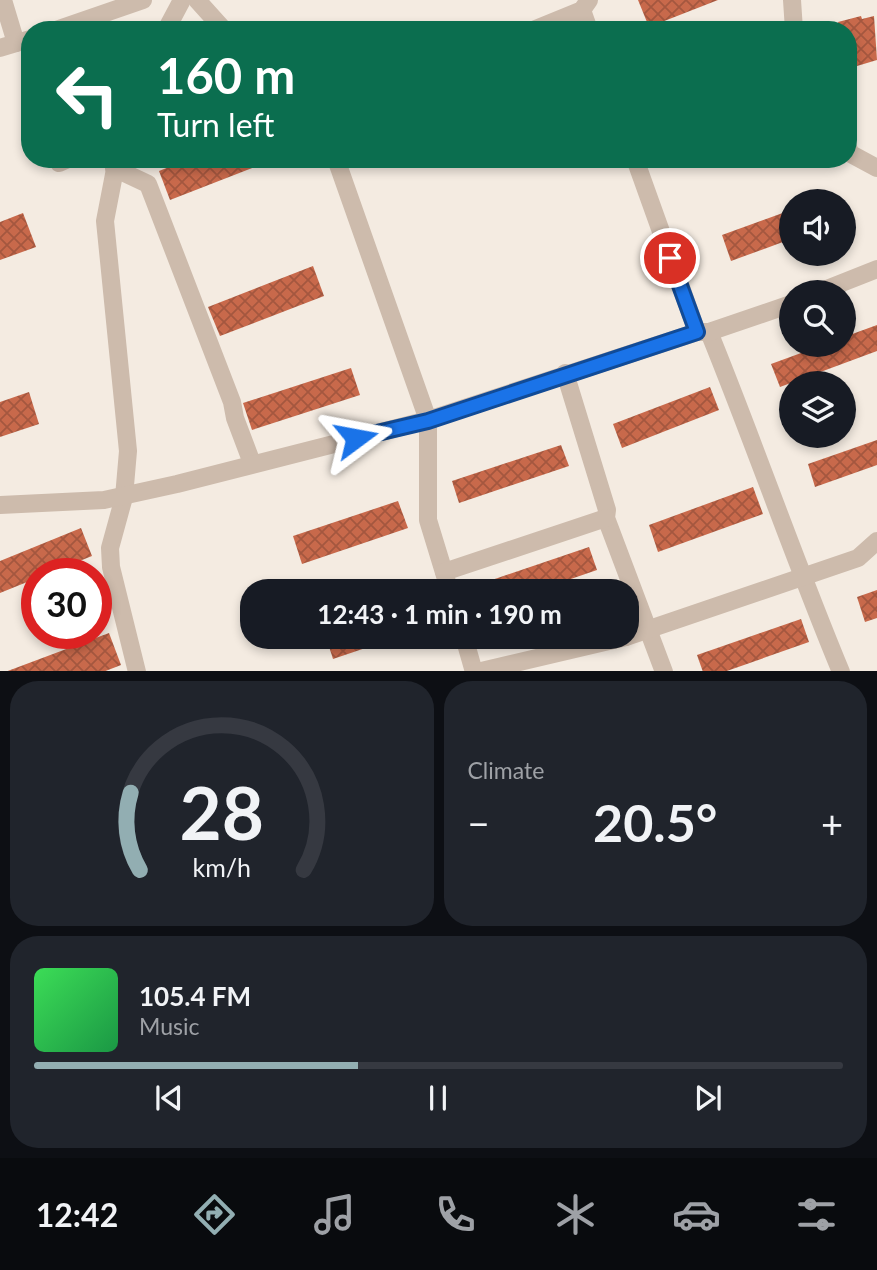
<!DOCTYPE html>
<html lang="en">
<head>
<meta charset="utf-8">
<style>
  body { margin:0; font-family:Lato,sans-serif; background:#20242c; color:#f1f3f6; height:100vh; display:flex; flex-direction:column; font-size:26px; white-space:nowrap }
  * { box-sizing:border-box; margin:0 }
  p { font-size:23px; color:#9ea1a6 }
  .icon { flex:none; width:38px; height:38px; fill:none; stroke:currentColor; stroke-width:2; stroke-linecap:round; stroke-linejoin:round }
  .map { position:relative; height:671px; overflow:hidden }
  .drawer { display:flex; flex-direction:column; gap:10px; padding:10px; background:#0d0f14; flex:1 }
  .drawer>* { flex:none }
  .banner { position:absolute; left:21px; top:21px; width:836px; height:147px; border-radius:28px; box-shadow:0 4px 10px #0003; background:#0b6e4f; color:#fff; overflow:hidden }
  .tools { position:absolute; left:779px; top:189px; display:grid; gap:14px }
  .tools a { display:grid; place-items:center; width:77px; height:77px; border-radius:50%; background:#171b24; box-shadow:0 4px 10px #0003; font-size:35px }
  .speed { position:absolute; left:21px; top:558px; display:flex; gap:14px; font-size:35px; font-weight:700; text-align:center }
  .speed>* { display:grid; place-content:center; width:91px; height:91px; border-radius:50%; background:#171b24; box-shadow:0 4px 10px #0003; line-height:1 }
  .speed .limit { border:10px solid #d22; background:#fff; color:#111 }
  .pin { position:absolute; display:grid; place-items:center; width:60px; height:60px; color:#fff; margin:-30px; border:4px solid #fff; border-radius:50%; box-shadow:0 2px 7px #0007 }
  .me { position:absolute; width:77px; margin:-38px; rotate:77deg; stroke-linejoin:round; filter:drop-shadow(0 0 5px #0008) }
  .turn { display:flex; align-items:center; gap:24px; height:147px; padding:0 21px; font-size:32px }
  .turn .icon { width:91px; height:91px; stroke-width:2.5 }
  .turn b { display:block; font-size:49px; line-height:60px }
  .big { font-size:52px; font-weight:700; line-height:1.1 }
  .drawer .widget { flex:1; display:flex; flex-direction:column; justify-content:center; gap:10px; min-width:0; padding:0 24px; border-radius:28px; background:#20242c }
  .drawer .dial { align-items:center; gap:0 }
  .dial svg { height:182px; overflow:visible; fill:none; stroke:#363941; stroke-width:7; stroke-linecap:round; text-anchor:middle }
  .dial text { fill:#f1f3f6; stroke:none }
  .song { display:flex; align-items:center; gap:21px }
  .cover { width:84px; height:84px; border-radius:10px; background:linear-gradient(135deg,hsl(130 70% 55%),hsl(140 70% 35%)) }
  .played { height:7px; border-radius:4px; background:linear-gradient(90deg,#92aeb2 40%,#363941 40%) }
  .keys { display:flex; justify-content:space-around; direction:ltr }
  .heat { display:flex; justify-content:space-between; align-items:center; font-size:38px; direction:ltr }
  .drawer .tiles { flex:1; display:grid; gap:10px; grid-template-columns:1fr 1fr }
  .widget:last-child { grid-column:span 2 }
  .trip { position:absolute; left:240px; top:579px; width:399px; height:70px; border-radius:28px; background:#171b24; box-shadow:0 4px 10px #0003; font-weight:700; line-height:70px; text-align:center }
  .menu { display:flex; height:112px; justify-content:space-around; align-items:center; background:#090b0e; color:#9ea1a6 }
  .menu .icon { width:49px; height:49px }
  .menu .active { color:#92aeb2 }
  .menu b { font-size:32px; color:#f1f3f6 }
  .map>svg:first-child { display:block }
  .building { fill:url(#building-cross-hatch) }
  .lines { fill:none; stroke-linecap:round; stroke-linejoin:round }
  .minor { stroke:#cdbbac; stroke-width:18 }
  .route-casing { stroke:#114b97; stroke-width:18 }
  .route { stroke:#1a73e8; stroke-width:12 }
</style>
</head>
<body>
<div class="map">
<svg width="877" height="672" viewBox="0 0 877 672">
  <defs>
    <pattern id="building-cross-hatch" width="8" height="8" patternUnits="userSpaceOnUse" patternTransform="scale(1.75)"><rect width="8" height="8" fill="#c8694b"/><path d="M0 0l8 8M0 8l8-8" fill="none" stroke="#a4573f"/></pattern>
  </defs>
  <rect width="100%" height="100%" fill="#f4ebe1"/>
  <!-- building -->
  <g class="building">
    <path d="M638,0H718L649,27Z"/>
    <path d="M861,16L862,19L874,16L877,60L857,66L849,30H840L838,22Z"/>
    <path d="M189,159H275L170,200L159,171Z"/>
    <path d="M832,195L835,201H816Z"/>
    <path d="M791,210V239L731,261L722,235Z"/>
    <path d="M23,213L36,247L0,260V222Z"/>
    <path d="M313,266L324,296L220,336L208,307Z"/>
    <path d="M877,325V351L780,387L771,364L823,345H844V337Z"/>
    <path d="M351,368L360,395L252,430L243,403Z"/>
    <path d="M710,387L719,410L622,448L613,424Z"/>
    <path d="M29,392L39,424L0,437V402Z"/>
    <path d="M877,440V465L815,487L808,464Z"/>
    <path d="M561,445L569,466L459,503L452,481Z"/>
    <path d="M753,487L763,514L658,552L649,525Z"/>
    <path d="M398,501L408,528L302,564L293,536Z"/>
    <path d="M81,528L92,556L47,574H37V578L0,593V561Z"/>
    <path d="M589,547L597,570L533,592H489L486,582Z"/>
    <path d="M877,590V618L865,622L857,597Z"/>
    <path d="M801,619L809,642L724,672H703L697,655Z"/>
    <path d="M109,633L121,665L103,672H5Z"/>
    <path d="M326,637H398L333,659Z"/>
  </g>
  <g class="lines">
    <!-- minor -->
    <g class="minor">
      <path d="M3,0L16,43"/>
      <path d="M197,0L224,30"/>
      <path d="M792,0L794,30"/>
      <path d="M582,10L589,30"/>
      <path d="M56,30L143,0"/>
      <path d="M166,30L182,0"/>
      <path d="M533,30L582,10L589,0"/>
      <path d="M0,48L30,39"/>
      <path d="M849,150L851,154L877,168"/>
      <path d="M117,159L105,221L128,451L124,497L110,548L111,567L137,672"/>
      <path d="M336,159L428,420V520L450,592"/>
      <path d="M635,159L697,332"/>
      <path d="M59,163L68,159"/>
      <path d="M114,168L148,184L232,402L235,418L252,463"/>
      <path d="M819,292L877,269"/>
      <path d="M709,332C755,445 794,559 841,672"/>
      <path d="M565,373L607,510L606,518L664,672"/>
      <path d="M0,505L104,500L177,484L428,420L697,332H709L791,304"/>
      <path d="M444,572L606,518"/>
      <path d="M464,637L474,672"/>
      <path d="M626,637L858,558L877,541"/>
      <path d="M477,672L626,637"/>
    </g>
  </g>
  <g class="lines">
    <defs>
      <path id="route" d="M356,438L428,421L697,332L670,258"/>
    </defs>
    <!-- route casing -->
    <use href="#route" class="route-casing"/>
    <!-- route -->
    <use href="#route" class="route"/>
  </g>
</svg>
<div class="tools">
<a><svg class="icon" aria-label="sound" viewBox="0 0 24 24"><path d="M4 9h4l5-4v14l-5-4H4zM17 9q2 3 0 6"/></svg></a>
<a><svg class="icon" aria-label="search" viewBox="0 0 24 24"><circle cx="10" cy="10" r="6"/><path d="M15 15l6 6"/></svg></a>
<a><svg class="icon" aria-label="layers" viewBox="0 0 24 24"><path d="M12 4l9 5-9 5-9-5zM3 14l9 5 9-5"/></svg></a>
</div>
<div class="speed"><div class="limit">30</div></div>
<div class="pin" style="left:670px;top:258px;background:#d93025"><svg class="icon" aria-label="arrive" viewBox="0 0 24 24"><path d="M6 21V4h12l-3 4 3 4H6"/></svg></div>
<svg class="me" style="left:356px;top:438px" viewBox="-20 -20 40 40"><path d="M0-17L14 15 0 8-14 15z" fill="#1a73e8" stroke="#fff" stroke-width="4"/></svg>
<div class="trip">12:43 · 1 min · 190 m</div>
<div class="banner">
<div class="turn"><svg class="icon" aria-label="left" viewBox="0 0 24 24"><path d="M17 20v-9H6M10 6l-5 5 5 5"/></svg><div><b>160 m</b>Turn left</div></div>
</div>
</div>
<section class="drawer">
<div class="tiles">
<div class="widget dial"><svg viewBox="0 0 100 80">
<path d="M14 69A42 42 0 1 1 86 69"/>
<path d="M14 69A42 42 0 0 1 10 35" stroke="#92aeb2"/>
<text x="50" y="56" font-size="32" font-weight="700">28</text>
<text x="50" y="72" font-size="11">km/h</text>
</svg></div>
<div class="widget"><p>Climate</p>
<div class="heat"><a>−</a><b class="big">20.5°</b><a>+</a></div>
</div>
<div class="widget">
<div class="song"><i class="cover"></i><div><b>105.4 FM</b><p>Music</p></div></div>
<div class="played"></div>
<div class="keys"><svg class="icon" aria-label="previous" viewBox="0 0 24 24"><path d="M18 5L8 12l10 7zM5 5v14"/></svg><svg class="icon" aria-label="pause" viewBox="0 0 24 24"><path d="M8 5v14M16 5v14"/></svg><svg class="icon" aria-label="next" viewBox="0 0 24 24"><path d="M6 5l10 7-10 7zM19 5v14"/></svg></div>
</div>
</div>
</section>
<nav class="menu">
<b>12:42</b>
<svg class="icon active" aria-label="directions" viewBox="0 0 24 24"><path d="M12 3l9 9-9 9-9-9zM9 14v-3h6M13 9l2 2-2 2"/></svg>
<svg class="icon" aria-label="music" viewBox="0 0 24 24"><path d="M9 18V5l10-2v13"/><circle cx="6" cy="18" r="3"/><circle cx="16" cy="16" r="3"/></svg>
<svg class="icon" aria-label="phone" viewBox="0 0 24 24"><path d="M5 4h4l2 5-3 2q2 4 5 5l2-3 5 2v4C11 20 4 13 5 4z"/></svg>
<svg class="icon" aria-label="climate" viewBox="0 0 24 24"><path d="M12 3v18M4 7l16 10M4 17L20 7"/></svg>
<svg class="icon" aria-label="car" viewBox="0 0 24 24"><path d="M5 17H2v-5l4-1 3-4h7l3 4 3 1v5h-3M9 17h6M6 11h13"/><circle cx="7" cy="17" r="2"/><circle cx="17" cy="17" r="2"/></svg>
<svg class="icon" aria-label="filters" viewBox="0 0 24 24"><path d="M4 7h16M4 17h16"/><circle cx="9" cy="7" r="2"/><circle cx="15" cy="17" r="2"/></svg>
</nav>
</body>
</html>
